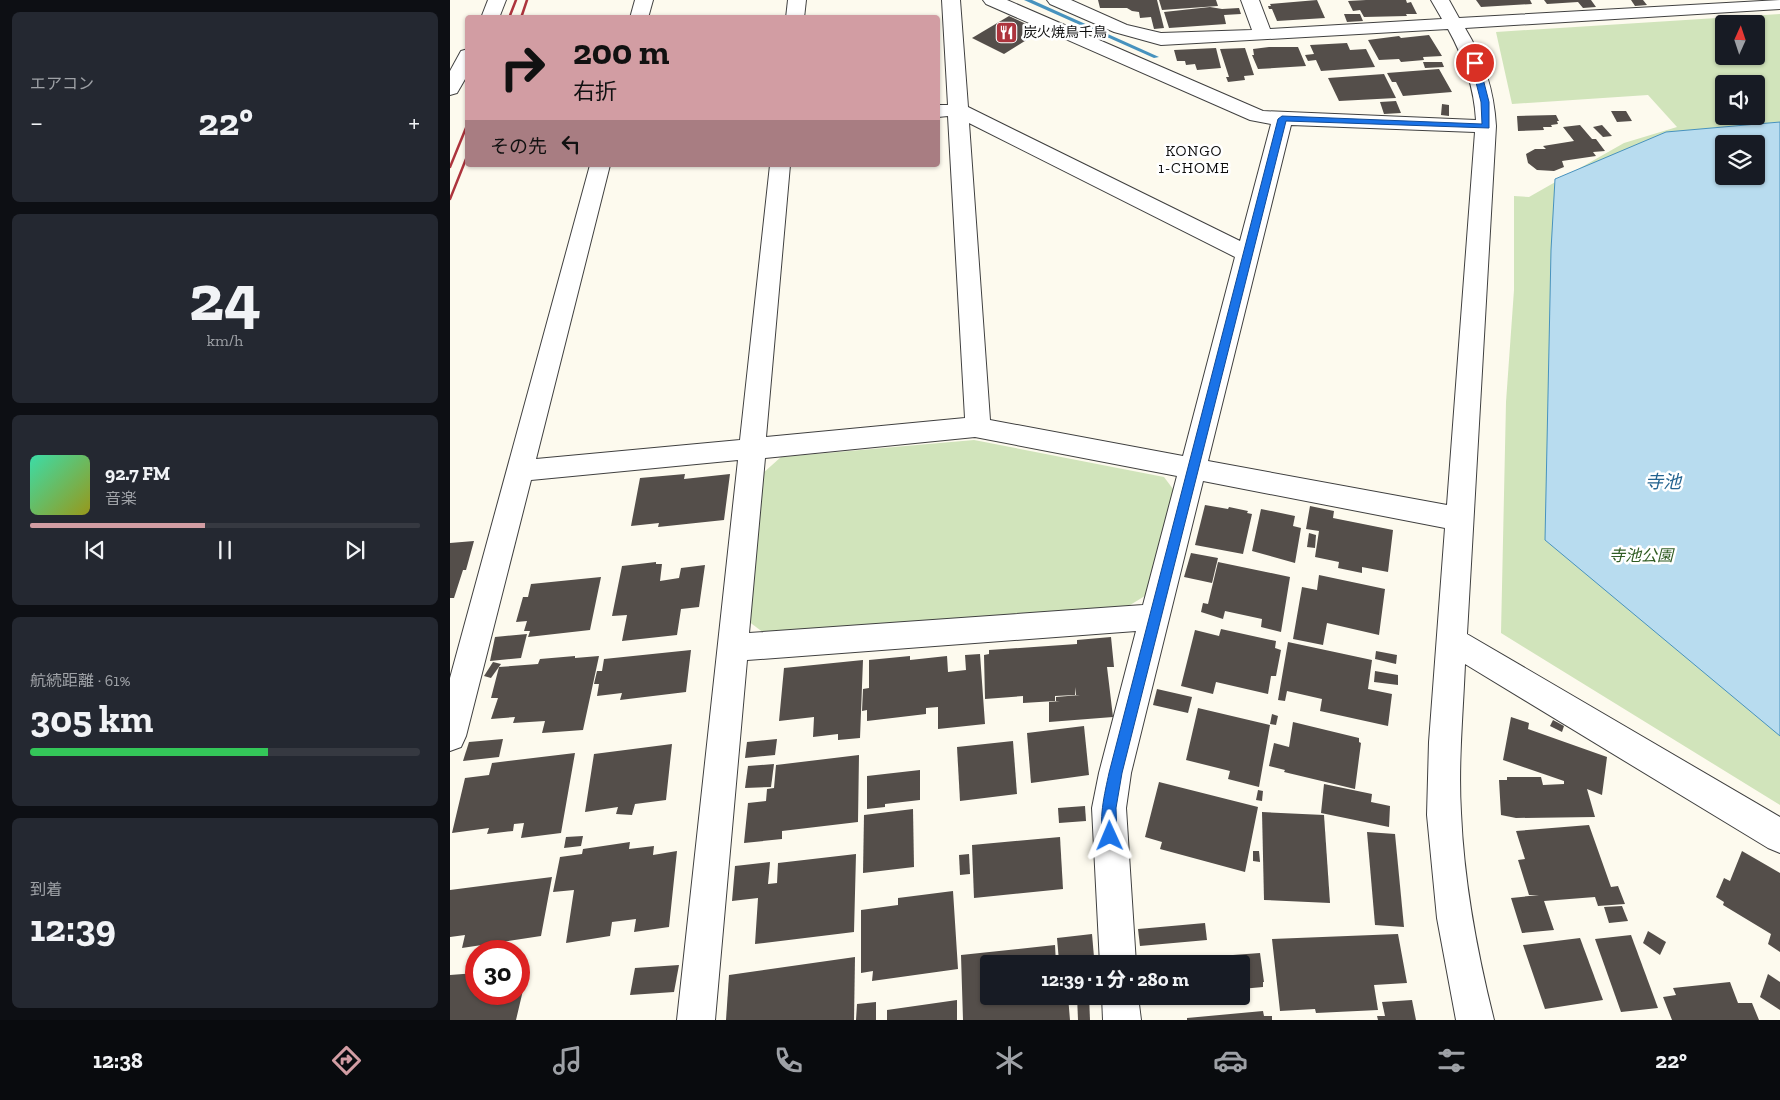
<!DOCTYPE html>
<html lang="ja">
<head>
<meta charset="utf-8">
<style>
  body { margin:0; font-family:"Zilla Slab","Noto Sans JP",serif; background:#242831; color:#f1f3f6; height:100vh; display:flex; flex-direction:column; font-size:19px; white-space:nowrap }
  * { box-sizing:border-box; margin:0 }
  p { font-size:16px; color:#9ea1a6 }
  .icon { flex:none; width:28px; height:28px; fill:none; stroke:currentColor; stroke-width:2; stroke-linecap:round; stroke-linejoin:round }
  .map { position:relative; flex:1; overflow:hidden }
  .details { display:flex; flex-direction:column; gap:12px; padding:12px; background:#0d0f14; width:450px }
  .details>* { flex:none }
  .top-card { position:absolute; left:15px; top:15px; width:475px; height:152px; border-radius:5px; box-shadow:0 1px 4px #0004; background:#d29da3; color:#111; overflow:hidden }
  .needle { width:32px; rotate:3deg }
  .buttons { position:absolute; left:1265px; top:15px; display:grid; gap:10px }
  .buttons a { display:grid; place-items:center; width:50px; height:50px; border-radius:5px; background:#171b24; box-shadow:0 1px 4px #0004; font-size:25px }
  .speed { position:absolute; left:15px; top:940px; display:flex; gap:10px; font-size:25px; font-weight:700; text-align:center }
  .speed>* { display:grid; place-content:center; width:65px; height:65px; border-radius:50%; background:#171b24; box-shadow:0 1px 4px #0004; line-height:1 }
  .speed .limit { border:8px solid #d22; background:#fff; color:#111 }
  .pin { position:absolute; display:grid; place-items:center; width:42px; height:42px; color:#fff; margin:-21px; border:2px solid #fff; border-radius:50%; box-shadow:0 1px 5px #0007 }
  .me { position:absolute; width:55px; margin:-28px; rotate:359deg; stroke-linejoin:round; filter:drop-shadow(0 0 4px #0008) }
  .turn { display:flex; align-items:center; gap:18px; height:105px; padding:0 25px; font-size:22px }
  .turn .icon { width:65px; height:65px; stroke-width:2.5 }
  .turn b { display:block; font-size:35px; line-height:42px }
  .then { display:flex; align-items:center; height:48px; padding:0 25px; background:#0003; gap:10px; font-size:19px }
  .big { font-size:38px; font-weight:800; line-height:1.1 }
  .details .tile { flex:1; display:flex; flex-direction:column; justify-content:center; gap:8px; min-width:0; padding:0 18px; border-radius:8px; background:#242831 }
  .details .dial { align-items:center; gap:0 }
  .dial b { font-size:65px; line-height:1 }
  .song { display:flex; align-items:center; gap:15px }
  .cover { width:60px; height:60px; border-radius:8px; background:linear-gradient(135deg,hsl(160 70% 55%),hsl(60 70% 35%)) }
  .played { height:5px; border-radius:2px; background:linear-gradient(90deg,#d29da3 45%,#363941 45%) }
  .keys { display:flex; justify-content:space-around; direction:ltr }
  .heat { display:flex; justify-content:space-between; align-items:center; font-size:28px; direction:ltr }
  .charge { height:8px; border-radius:4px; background:linear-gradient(90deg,#34c759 61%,#363941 0) }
  .trip { position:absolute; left:530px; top:955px; width:270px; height:50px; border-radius:5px; background:#171b24; box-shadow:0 1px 4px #0004; font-weight:800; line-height:50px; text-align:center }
  .dock { display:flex; height:80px; justify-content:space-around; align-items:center; background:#090b0e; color:#9ea1a6 }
  .dock .icon { width:35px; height:35px }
  .dock .on { color:#d29da3 }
  .dock b { font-size:22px; color:#f1f3f6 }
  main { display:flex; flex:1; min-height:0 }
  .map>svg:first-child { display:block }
  .green { fill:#d1e4bb; fill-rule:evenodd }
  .water { fill:#b8dcef; stroke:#4792be; fill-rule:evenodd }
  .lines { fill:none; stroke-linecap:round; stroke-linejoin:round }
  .stream { fill:#4792be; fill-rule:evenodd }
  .building { fill:#544e4a }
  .minor-casing { stroke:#404040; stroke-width:2 }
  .minor { fill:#fff; fill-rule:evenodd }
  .rail { stroke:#ad343d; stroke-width:2.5 }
  .route { fill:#1a73e8; stroke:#114b97 }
  .labels { text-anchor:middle; stroke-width:5; stroke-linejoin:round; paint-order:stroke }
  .far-poi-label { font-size:14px; fill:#0d0d0d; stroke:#fff; text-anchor:start }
  .far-neighbourhood-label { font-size:15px; letter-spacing:1px; fill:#0d0d0d; stroke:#fff }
  .park-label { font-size:16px; font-style:italic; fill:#315d24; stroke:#fff }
  .water-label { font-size:18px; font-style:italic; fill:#246490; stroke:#fff }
</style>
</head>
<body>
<main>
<section class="details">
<div class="tile"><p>エアコン</p>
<div class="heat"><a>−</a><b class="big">22°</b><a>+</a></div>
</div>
<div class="tile dial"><b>24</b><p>km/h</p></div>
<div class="tile">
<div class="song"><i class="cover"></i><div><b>92.7 FM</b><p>音楽</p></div></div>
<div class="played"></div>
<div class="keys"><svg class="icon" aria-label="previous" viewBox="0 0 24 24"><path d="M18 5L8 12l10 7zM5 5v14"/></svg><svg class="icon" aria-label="pause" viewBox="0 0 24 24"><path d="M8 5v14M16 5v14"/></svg><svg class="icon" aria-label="next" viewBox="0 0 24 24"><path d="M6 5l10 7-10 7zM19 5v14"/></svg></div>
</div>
<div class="tile"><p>航続距離 · 61%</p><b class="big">305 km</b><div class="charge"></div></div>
<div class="tile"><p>到着</p><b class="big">12:39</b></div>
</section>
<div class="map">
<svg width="1330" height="1020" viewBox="0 0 1330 1020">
  <rect width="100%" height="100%" fill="#fdfaee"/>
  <!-- green -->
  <g class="green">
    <path d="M1330,14V805L1051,633L1056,402L1064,290V196L1079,197L1174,143L1227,127L1198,95L1062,104L1046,32ZM1274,24H1306V56H1274ZM1274,84H1306V116H1274ZM1274,144H1306V176H1274Z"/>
    <path d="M524,440L714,477L726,493L698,594L672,610L318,636L298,621L312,474L331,457Z"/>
  </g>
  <!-- water -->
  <path class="water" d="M1330,122V736L1095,540L1101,250L1105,179L1216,132ZM1274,144H1306V176H1274Z"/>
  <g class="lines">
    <!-- stream -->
    <path class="stream" d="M574,0H582L709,57L704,58Z"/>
  </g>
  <!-- building -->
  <g class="building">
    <path d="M648,0H707L714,28L704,29L701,17L690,18L689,12L682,11L677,8H650Z"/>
    <path d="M709,0H766L768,6L712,10Z"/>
    <path d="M867,0L875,18L827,21L822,9H819L818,6H821L820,4Z"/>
    <path d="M916,0H956L957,3L961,2L967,14H956L957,16L914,17L910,10L903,11L898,1Z"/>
    <path d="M1026,0H1080L1082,4L1031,7Z"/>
    <path d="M1094,0H1141L1146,7L1133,8L1128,2L1097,4Z"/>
    <path d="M1181,0H1193L1197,5L1185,6Z"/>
    <path d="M760,7L772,9L789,8L791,14L774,15L776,24L719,28L714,12Z"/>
    <path d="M894,14H910L913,21L897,22Z"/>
    <path d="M559,16L591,31L554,54L522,38Z"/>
    <path d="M979,35L992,56L973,57L974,60L951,62L949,59L929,60L918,40L949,36L951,38Z"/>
    <path d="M897,43L900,50L916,49L925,67L871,71L866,60L858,61L855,55L864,54L860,45Z"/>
    <path d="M819,47H848L856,66L808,69L802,55H804L803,49Z"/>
    <path d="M766,48L771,68L747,70L745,64L736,65L735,61H727L724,50Z"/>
    <path d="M795,48L804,75L794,76L795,80L778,82L776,77H779L770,49Z"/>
    <path d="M973,62H992L994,67L975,68Z"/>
    <path d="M989,69L1002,92L953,96L946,82H942L937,73Z"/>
    <path d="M934,74L946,98L889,101L878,78Z"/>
    <path d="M946,101L951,113L934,114L930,102Z"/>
    <path d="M992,104L999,105V116L991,115Z"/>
    <path d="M1161,111H1176L1182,121L1167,122Z"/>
    <path d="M1106,115L1109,121H1107L1108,124L1101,125L1102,127H1093L1094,130L1068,131L1067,116Z"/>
    <path d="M1130,125L1142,139H1146L1155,151L1143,152L1146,156L1112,161L1114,167L1104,171L1087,170L1078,163L1076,154L1085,149H1096L1093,146L1124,141L1113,127Z"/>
    <path d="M1152,125L1162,136L1153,137L1143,127Z"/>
    <path d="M235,474L234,479L280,474L274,520L208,527L209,523L181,526L190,478Z"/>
    <path d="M755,505L778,509L779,507L798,511L797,513L802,514L793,554L745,545Z"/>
    <path d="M860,506L884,511L883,518L943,530L938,572L912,567V573L888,568L889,562L865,557L869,531L856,529Z"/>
    <path d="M811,509L845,516L843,526L851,528L845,563L802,551Z"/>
    <path d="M859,533L866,535L865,548L857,547Z"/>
    <path d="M24,541L16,570H13L4,598H0V543Z"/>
    <path d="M741,553L768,558L762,583L734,577Z"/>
    <path d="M206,562V564H212L210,581L229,578L231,568L255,565L249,607L231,609L227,635L172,641L177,615L162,616L172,566Z"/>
    <path d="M768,562L840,577L831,632L811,627L812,619L775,611L773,619L751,612L753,603L758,604Z"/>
    <path d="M869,575L935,589L929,635L877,623L873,645L843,639L852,587L867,590Z"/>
    <path d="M151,577L140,630L78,637L80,631H74L77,621L66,622L73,597H78L81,584Z"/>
    <path d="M771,629L826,641L825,648L831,650L826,676H821L818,694L766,682L763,694L731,686L745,630L769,636Z"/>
    <path d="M77,634L71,658L40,661L45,637Z"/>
    <path d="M661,637L664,667H657L663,717L599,722V702L610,701H606V697L630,695H626L625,687V695L605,696V701L573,703V696L535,699L534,655L539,654V650L627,644V640Z"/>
    <path d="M838,642L922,660L918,689L942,694L938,726L870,711L872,699L837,691L835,701L828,700Z"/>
    <path d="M241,650L236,692L170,700L172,693L147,696L149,684H144L147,671H152L154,659Z"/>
    <path d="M926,651L947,655L946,664L925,659Z"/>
    <path d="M530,654L535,724L488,729V707L476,708V714L417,721V710L412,711L413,689L419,688V660L460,656V660L497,656L498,672L516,670L515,655Z"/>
    <path d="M125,656V658L149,656L133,730L92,733L95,721L63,723L65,717L41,719L48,698H41L49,667L88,664L90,659Z"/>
    <path d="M413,660L410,738L388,740V734L363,737L364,717L329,721L334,668Z"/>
    <path d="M43,662L51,664L41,678L34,676Z"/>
    <path d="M925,671L948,675V685L924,682Z"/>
    <path d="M707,689L742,697L738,713L703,705Z"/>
    <path d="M748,708L820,725L809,787L778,779L780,771L736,760Z"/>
    <path d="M822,714L828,716L826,725L820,724Z"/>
    <path d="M1061,717L1079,723L1078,729L1157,757L1152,795L1137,789L1145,817L1066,818L1051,815L1049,780H1057V777H1091L1093,785L1114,784V781L1053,760Z"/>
    <path d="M1103,720L1114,726L1112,732L1100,726Z"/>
    <path d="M843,722L909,738V742L911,743L905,789L834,772L835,770L819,766L824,743L839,747Z"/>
    <path d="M634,726L639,775L581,783L577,733Z"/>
    <path d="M53,739L49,757L13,761L19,742Z"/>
    <path d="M327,739L325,755L295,758L297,742Z"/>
    <path d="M563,741L567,794L510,801L507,747Z"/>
    <path d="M222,744L216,800L185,804L182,815L166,814L168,807L135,812L144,754Z"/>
    <path d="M125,753L111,833L71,838L74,823L64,824L63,831L37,834L39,828L2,833L15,778L39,775L42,763Z"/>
    <path d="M409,755L408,822L332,831V839L294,843L298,803L316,801L317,789L324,788L326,765Z"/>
    <path d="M324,764L321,787L295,788L298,766Z"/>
    <path d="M470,770V800L435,804V807L417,809V776Z"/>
    <path d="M709,782L808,807L795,872L710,849L712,842L695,837Z"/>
    <path d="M874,784L922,794L921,802L940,806L939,827L871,813Z"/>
    <path d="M808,790L813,791L812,801L806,800Z"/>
    <path d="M635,806L636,821L609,823L608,808Z"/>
    <path d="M463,809L464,867L413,873L414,815Z"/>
    <path d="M812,812L874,815L880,903L814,900Z"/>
    <path d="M1139,825L1161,887L1168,886L1175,904L1148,906L1145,897L1094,901L1104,930L1072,933L1061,898L1089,895H1079L1068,860L1075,859L1066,831Z"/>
    <path d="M917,832L945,834L954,927L925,925Z"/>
    <path d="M133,836L131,846L114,848L116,837Z"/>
    <path d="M610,837L613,889L524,898L522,845Z"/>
    <path d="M180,842L179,849L204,846L203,855L227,851L219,927L184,932L186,919L162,922L160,936L116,943L124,890L103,892L110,857L132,854L133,849Z"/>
    <path d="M803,851H809L810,862L803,861Z"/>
    <path d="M1292,851L1330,873V952L1318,944L1321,934L1273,905L1274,902L1266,897L1274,878L1280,881Z"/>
    <path d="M406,854L404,932L305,944L308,898L282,901L285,866L320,862L318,884L327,883L328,863Z"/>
    <path d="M519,854L520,874L510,875L509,855Z"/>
    <path d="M102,877L91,936L12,948L15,935L0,937V890Z"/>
    <path d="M503,891L508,969L422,981L423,971L411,973V910L448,905V898Z"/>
    <path d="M1172,906L1178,921L1159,923L1154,907Z"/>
    <path d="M755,923L757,940L690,946L688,929Z"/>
    <path d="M1198,931L1216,942L1210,955L1193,943Z"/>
    <path d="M642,934L644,957L609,961L607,938Z"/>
    <path d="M948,934L957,983L924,985L928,1010L866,1013L865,1009L830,1011L822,939Z"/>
    <path d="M1181,935L1208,1008L1171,1012L1145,939Z"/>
    <path d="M1130,938L1153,1000L1095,1009L1073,945Z"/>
    <path d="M605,945L606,964H539V996H618L620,1020H513L511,955Z"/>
    <path d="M810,953L814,982H813V987L791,989V964H722L730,962L729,959Z"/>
    <path d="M405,957L404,1020H276L279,975Z"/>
    <path d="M229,965L224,992L180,995L185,968Z"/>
    <path d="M78,969L66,1020H0V975L26,973V994H69V970Z"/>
    <path d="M1318,974L1330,982V1010L1310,997Z"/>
    <path d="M1280,982L1288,1003H1302L1309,1020H1222L1213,997L1226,995L1223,988Z"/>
    <path d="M627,996H639L640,1020H628Z"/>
    <path d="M507,1000V1020H437V1010Z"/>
    <path d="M962,1000L966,1020H928L927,1016H935L932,1002Z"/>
    <path d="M426,1002V1020H406L407,1004Z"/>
    <path d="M813,1011L814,1016H822V1020H737V1018Z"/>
  </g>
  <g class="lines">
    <defs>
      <g id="minor">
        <path d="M38,0H56L49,18H31Z"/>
        <path d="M185,0H203L198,18H180Z"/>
        <path d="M338,0H356L354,18H336Z"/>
        <path d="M492,0H510L518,107L790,241L821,124L800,120L536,4L533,0H557L813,111L1026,120C1024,86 1014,58 998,29L711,45L664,32L600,4L597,0H621L677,25L711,33L802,30L791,0H809L820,29L992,19L981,0H999L1009,18L1330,0V9L1015,28C1034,59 1044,90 1046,126L1017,634L1330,817V853L1318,848L1015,664C1013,714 1008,764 1011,813C1014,883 1027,952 1044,1020H1006L987,918L977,815L979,742L995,528L753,481L681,773L676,808L686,964H650L642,808L649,773L686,631L297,660L265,1020H227L288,460L81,480L16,736L11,747L0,751V678L140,165H160L86,459L290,440L320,165H340L316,437L515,418L498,116L488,117V105H498ZM519,123L785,257L733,456L540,420ZM841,125L1025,132L997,505L758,461ZM525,437L727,476L693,605L299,633L315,458Z"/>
        <path d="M18,49V74L7,93L0,95V71L11,51Z"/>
        <path d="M652,996H688L691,1020H653Z"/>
      </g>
    </defs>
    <!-- minor casing -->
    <use href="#minor" class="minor-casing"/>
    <!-- minor -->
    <use href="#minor" class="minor"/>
    <!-- rail -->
    <g class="rail">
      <path d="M59,18L66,0"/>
      <path d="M71,18L77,0"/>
      <path d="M0,167L18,123"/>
      <path d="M0,199L18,154"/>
    </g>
  </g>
  <!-- route -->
  <path class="route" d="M1025,60L1029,63L1039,102V128L836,121L672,773L666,808L667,836L665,841L660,843L655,841C647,823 655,792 659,773L828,119L832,116L1032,124L1031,102L1021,63Z"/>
  <!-- icons -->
  <defs>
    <symbol id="restaurant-square" viewBox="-11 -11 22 22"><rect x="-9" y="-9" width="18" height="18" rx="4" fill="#ad343d" stroke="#fff"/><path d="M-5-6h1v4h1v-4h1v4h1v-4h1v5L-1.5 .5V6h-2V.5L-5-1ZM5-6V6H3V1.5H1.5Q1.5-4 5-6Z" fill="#fff"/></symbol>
  </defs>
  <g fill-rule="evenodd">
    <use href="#restaurant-square" x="544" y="20" width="25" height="25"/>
  </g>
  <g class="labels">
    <!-- far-poi labels -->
    <g class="far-poi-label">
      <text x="573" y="37">炭火焼鳥千鳥</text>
    </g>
    <!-- far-neighbourhood labels -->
    <g class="far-neighbourhood-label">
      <text x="744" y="156">KONGO<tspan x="744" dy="17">1-CHOME</tspan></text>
    </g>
    <!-- park labels -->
    <g class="park-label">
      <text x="1191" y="561">寺池公園</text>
    </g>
    <!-- water labels -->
    <g class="water-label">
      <text x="1213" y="488">寺池</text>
    </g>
  </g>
</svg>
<div class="buttons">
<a><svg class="needle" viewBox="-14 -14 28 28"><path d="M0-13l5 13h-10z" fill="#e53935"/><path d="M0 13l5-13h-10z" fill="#9ea1a6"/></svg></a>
<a><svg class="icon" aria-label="sound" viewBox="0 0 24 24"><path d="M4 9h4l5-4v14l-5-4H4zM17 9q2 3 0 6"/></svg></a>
<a><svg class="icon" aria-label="layers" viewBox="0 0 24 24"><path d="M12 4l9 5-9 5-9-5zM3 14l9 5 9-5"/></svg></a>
</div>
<div class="speed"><div class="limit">30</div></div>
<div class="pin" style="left:1025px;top:63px;background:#d93025"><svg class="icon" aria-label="arrive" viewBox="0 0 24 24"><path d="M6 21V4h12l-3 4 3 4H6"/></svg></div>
<svg class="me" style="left:660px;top:836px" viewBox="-20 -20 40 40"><path d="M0-17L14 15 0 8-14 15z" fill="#1a73e8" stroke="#fff" stroke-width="4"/></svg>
<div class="trip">12:39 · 1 分 · 280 m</div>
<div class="top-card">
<div class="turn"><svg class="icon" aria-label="right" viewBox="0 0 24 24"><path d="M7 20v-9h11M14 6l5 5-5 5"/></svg><div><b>200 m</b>右折</div></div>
<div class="then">その先<svg class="icon" aria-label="left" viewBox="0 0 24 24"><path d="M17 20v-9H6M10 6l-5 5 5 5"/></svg></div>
</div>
</div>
</main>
<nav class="dock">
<b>12:38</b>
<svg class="icon on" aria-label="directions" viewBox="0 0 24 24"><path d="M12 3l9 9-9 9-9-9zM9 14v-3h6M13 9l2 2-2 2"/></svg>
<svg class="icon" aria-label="music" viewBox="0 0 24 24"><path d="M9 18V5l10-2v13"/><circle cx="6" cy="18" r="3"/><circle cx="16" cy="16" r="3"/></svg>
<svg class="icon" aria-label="phone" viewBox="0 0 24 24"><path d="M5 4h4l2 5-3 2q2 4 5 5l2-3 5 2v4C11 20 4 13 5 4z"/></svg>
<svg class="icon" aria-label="climate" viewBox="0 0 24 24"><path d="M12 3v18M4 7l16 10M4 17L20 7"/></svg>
<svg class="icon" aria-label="car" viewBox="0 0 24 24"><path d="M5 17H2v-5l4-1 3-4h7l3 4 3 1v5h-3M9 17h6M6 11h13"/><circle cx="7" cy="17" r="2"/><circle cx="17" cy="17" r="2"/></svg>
<svg class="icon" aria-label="filters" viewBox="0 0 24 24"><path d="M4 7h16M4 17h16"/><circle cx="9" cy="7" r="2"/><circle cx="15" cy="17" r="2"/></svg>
<b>22°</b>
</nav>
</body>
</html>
